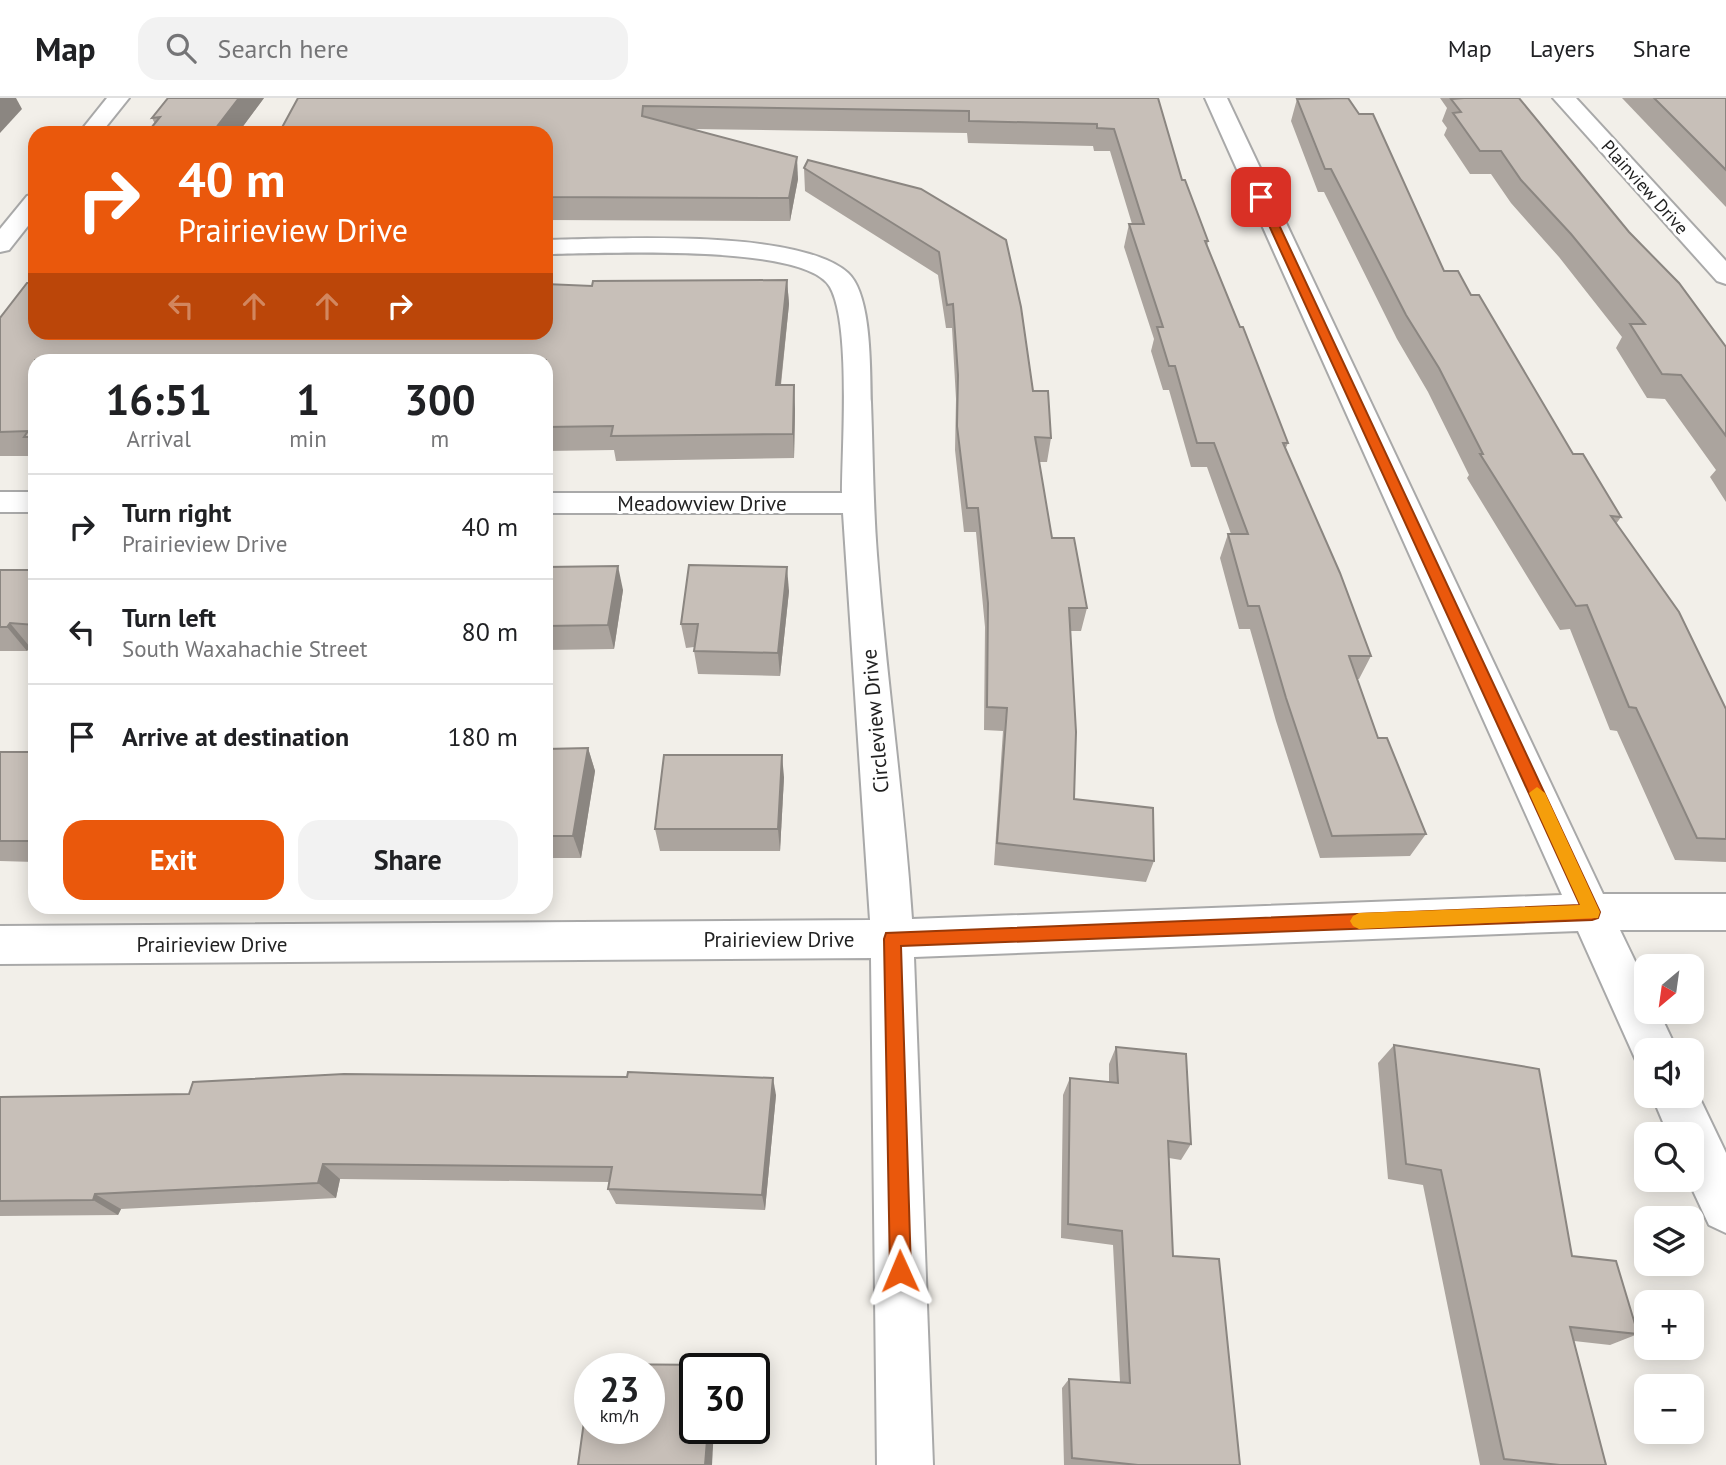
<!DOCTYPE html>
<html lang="en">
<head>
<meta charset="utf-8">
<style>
  :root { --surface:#fff; --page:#f2f2f2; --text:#202124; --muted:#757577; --line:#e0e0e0; --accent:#ea580c }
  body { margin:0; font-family:"PT Sans",sans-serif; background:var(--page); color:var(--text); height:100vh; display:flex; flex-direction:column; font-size:26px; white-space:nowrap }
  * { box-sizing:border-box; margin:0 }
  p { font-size:23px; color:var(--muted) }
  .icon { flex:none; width:38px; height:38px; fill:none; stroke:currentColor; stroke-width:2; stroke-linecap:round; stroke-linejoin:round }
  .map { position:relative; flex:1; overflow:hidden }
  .details { position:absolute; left:28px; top:256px; width:525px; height:560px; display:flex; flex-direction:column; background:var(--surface); border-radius:21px; box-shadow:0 4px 18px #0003 }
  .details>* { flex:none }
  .guide { position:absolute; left:28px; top:28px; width:525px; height:214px; border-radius:21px; box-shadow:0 4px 18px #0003; background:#ea580c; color:#fff; overflow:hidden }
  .needle { width:46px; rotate:209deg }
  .buttons { position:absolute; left:1634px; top:856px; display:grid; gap:14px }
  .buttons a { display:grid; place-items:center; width:70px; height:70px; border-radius:14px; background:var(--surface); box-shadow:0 4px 18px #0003; font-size:35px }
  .speed { position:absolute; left:574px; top:1255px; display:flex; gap:14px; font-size:35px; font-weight:700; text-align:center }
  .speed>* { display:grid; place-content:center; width:91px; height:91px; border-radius:50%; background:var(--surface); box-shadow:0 4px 18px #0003; line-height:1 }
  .speed small { font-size:18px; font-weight:400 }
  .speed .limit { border:4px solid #111; border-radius:10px; background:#fff; color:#111 }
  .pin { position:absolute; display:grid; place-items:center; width:60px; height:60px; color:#fff; margin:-30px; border-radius:14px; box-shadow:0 4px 10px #0006 }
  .me { position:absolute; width:77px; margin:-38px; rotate:359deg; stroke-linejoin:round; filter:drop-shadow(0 0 5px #0008) }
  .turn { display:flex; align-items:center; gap:24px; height:147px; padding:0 35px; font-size:32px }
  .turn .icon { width:91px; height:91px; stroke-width:2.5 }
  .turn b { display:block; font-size:49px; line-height:60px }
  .lanes { display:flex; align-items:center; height:66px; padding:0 35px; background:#0003; justify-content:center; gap:35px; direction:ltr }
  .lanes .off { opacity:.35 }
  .eta { display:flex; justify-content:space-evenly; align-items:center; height:119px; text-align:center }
  .eta b { font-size:42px; font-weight:600; line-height:49px }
  .primary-button { display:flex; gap:14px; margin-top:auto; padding:14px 35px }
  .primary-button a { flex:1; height:80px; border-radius:21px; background:var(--accent); color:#fff; font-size:28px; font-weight:600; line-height:80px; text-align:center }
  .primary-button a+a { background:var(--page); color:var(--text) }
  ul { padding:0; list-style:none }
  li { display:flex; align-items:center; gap:21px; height:105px; padding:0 35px; border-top:2px solid var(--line) }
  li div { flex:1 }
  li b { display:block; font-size:26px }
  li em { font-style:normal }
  header { display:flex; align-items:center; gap:42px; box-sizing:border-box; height:98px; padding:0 35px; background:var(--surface); border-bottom:2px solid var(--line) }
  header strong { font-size:33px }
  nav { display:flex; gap:38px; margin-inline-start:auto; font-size:24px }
  .search { width:490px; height:63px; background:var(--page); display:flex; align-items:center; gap:18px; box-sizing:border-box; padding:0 24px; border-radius:21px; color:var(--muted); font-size:26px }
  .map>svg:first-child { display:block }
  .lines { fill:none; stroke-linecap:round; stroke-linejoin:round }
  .minor-casing { stroke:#a9a9a9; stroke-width:4 }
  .minor { fill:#fff; fill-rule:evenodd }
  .wall { fill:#aba49e }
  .shaded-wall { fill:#8b8681 }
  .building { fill:#c7bfb8; stroke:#8b8681; stroke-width:2 }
  .route { fill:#ea580c; stroke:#983908; stroke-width:2 }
  .slow { fill:#f59e0b }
  .labels { text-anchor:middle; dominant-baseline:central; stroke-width:6; stroke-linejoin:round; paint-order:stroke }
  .far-street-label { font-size:18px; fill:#222; stroke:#fff }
  .street-label { font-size:21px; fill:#222; stroke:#fff }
</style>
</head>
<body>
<header>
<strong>Map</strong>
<div class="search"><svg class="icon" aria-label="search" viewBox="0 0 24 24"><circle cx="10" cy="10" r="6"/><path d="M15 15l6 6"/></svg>Search here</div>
<nav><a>Map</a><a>Layers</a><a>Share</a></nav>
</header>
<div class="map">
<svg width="1726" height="1367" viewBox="0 0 1726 1367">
  <rect width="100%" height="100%" fill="#f2efe9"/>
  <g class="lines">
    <g class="minor-casing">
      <g id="minor">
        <path d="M107,0H129L101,35H79Z"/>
        <path d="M1205,0H1227L1603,796H1726V832H1620L1647,888V914H1659L1677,952H1647V971L1638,967L1578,833L914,859L933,1367H877L871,860L0,866V828L870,822L843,415H546V395H842C842,348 851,226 830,189C805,144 596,156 546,156V142C614,141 798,130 848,175C872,197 870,272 871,304C873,355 873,406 877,457C886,579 904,700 912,821L1562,797Z"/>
        <path d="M1553,0H1576L1726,163V186L1717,183Z"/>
        <path d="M35,96V119L9,152L0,154V131L27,98Z"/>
        <rect x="0" y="394" width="35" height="20"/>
        <path d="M1692,984L1726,1055V1135L1709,1127L1688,1082H1692V1036H1668L1652,998H1692Z"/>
      </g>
    </g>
    <use href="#minor" class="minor"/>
  </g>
  <g class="wall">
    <path d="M264,0L238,35H147L155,26L152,20Z"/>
    <path d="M298,0H1158L1182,82L1208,143L1207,148L1288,345L1285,352L1371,558L1359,581H1357L1378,640L1426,736L1410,758L1320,760L1276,623L1250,531H1239L1220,460L1228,436H1231L1207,369H1191L1169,292H1163L1151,253L1154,241L1124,149L1129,126H1132L1110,53H1094L1093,48L968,45L967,35L693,31L798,81L790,123L546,122V35Z"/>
    <path d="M1440,0H1519L1629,134L1726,249V404L1710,379L1716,372L1665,301L1647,300L1616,250L1622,239L1559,159L1511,105L1491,76H1470L1444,37L1447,30L1442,23L1447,10Z"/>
    <path d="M1622,0H1726V109Z"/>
    <path d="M1297,1L1444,173L1471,197L1573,356L1621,419L1616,426L1726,611V764L1675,762L1617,633L1610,632L1570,531L1560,532L1467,380L1469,377L1428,294L1397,241L1324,94H1318L1291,23Z"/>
    <path d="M804,70L921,91L1033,293L1051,340L1047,364H1039L1052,440L1087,510L1081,533H1070L1074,701L1154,763L1146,784L994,767L1003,633L984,632L985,529L976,434H964L955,352L956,301L952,230H946L938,177L805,93Z"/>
    <path d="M787,182L789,206L781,287L795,311L794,360L616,363L614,352L546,353V262H35V358H0V220L35,234L592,188Z"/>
    <path d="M546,469L623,492L614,551L546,552Z"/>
    <path d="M0,472H35V549H30L27,553H0Z"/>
    <path d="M789,493L780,578L698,576L694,553V549L686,550L681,526Z"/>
    <path d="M588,650L595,673L581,760H546V651Z"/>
    <path d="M0,654H35V764L0,763Z"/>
    <path d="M784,679L780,753H660L655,731Z"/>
    <path d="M1394,947L1638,1236L1610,1247L1574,1243L1606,1367H1480L1423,1087L1388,1081L1378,965Z"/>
    <path d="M1116,949L1191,1046L1181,1062L1169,1060L1173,1158L1240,1367H1064L1062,1290L1069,1281L1120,1284L1113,1147L1061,1140L1063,997L1070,980L1109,984V966Z"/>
    <path d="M776,997L765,1112L616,1106L608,1091L609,1084L340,1081L336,1100L121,1111L118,1117L0,1118V999Z"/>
  </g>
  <g class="shaded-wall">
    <path d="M0,0H16L22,11L0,35Z"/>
    <path d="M239,0H264L238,35H212Z"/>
    <path d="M797,59L798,81L790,123L789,100Z"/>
    <path d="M787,182L789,206L778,311L776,287Z"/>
    <path d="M794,287L795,311L794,360L793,336Z"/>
    <path d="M618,468L623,492L614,551L608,527Z"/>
    <path d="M787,469L789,493L780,578L778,555Z"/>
    <path d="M10,525L30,549L27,553L7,529Z"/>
    <path d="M588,650L595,673L581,760L573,738Z"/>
    <path d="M782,657L784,679L780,753L778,731Z"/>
    <path d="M773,980L776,997L765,1112L762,1097Z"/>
    <path d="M323,1066L340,1081L336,1100L318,1085Z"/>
    <path d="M95,1096L121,1111L118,1117L93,1102Z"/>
    <path d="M708,1330H714L712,1367H705Z"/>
  </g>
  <g class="building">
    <path d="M168,0H239L212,35H147L160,19L152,20Z"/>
    <path d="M298,0H1158L1182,82H1185L1208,143H1205L1240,229H1243L1288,345H1283L1340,475L1371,558H1349L1378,640H1387L1426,736L1332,738L1286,600L1259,508H1248L1228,436H1248L1214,345H1197L1175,268H1169L1157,229H1163L1129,126H1144L1114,31L1097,30V26L969,23V13L643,8L642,18L797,59L789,100L546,99V35H279Z"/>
    <path d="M1348,0L1359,16H1373L1444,173H1458L1471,197H1479L1573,356H1583L1621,419L1611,418L1679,514L1726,611V741L1697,740L1636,610L1629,609L1587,507L1576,508L1480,356H1483L1439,270L1406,217L1331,71H1325L1297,1Z"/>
    <path d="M1464,0H1519L1629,134L1679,185L1726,249V338L1681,277L1662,276L1630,226H1645L1571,136L1521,82L1501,53H1480L1453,15L1461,14L1451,1Z"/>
    <path d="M1654,0H1726V72Z"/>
    <path d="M808,62L921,91L1006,142L1021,209L1033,293H1048L1051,340L1035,339L1052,440H1074L1087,510H1069L1076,634L1074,701L1153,710L1154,763L997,745L1007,610L987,609L988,505L978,410H967L957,328L958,277L953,206L947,207L939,154L804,70Z"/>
    <path d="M787,182L776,287H794L793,336L611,338L613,328L546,329V262H35V339H24L28,333L0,334V220L27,185H35V234H546V186L592,188L593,183Z"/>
    <path d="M689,467L787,469L778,555L694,553L698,526H681Z"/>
    <path d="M618,468L608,527L546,528V469Z"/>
    <path d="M0,472H35V527L10,525L7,529H0Z"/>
    <path d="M588,650L573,738H546V651Z"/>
    <rect x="0" y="654" width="35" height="89"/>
    <path d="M664,657H782L778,731H655Z"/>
    <path d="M1394,947L1539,971L1572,1158L1616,1163L1638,1236L1570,1229L1606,1367H1560L1504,1361L1441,1072L1406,1066Z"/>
    <path d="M1116,949L1186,956L1191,1046L1168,1043L1173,1158L1219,1161L1240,1367H1138L1072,1360L1069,1281L1130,1285L1122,1133L1068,1126L1070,980L1118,985Z"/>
    <path d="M628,974L773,980L762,1097L608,1091L612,1069L323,1066L318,1085L95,1096L93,1102L0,1103V999L189,996L193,984L344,976L627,979Z"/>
    <path d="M592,1266L713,1267V1270H695V1330H708L705,1367H578L590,1280V1330H649V1270H591Z"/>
  </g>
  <path class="route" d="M1258,97L1266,99L1600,814L1598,820L1592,822L901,848L911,1173L908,1180L900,1184L893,1180L890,1173L884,841L886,835L1580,807L1256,99Z"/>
  <path class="slow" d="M1537,689L1545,695L1600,814L1598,820L1359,831L1353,828L1350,823L1353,818L1359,815L1580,807L1529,695Z"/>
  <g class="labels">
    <g class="far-street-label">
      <text transform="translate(1645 89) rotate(48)">Plainview Drive</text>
    </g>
    <g class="street-label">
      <text x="702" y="405">Meadowview Drive</text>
      <text transform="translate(875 623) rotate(-95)">Circleview Drive</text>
      <text x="779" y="841">Prairieview Drive</text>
      <text x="212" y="846">Prairieview Drive</text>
    </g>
  </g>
</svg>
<div class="buttons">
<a><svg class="needle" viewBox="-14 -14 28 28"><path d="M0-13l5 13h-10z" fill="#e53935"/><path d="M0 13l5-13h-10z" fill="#757577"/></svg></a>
<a><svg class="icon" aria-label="sound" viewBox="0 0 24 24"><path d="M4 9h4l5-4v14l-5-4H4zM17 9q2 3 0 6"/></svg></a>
<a><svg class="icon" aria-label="search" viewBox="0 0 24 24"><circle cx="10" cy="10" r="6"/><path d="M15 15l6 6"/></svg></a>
<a><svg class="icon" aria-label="layers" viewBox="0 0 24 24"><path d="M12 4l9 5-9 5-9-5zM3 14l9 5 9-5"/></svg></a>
<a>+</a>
<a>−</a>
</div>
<div class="speed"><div>23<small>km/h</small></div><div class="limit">30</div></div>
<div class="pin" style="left:1261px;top:99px;background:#d93025"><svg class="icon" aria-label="arrive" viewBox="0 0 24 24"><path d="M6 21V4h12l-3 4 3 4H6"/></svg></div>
<svg class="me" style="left:900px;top:1173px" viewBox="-20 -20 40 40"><path d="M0-17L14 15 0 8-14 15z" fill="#ea580c" stroke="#fff" stroke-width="4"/></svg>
<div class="guide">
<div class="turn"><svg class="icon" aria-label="right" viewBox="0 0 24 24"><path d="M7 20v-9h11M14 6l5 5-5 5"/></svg><div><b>40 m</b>Prairieview Drive</div></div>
<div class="lanes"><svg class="icon off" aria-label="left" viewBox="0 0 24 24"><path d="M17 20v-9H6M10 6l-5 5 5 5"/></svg><svg class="icon off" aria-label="ahead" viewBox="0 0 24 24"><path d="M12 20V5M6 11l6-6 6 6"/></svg><svg class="icon off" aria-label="ahead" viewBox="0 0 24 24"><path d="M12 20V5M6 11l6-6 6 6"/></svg><svg class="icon" aria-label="right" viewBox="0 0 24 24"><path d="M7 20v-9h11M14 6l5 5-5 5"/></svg></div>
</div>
<section class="details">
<div class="eta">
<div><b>16:51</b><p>Arrival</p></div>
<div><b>1</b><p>min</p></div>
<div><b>300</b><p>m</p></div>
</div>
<ul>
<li><svg class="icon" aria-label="right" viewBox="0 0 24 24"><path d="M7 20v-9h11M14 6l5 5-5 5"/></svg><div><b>Turn right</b><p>Prairieview Drive</p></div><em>40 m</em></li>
<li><svg class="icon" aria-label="left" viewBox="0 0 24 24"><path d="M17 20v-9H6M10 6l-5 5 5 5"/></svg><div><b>Turn left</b><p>South Waxahachie Street</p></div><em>80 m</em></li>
<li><svg class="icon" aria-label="arrive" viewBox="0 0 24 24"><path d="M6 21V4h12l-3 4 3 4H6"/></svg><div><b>Arrive at destination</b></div><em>180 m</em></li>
</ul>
<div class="primary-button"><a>Exit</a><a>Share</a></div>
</section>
</div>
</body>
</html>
